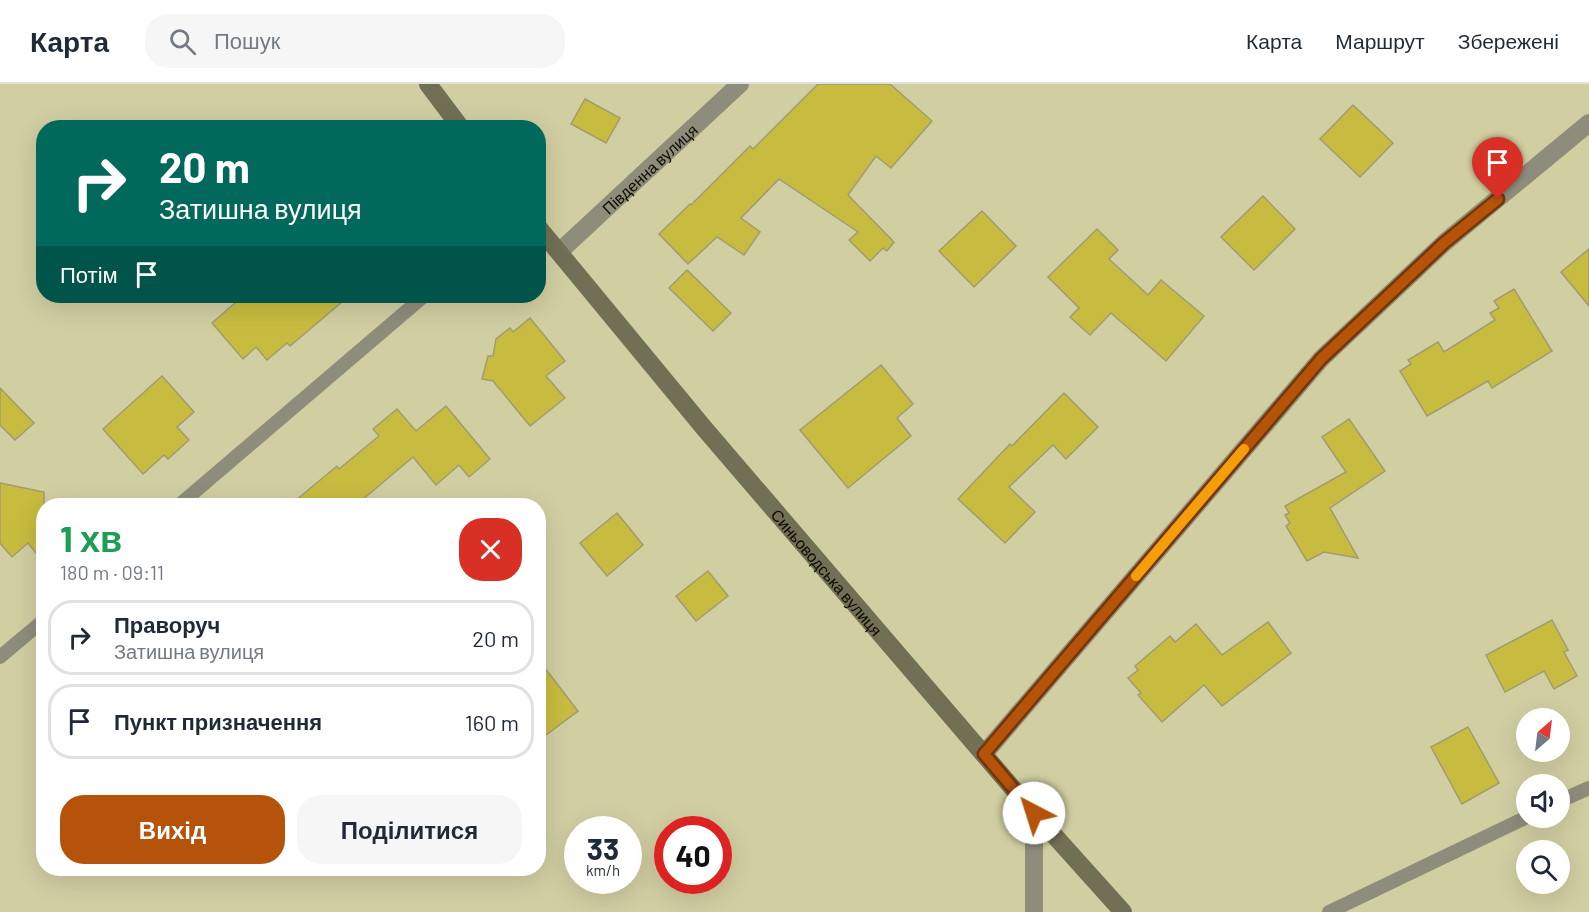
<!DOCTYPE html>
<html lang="uk">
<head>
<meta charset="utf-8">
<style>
  :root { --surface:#fff; --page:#f6f6f7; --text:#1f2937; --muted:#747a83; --line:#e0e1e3; --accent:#b45309 }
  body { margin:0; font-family:Barlow,sans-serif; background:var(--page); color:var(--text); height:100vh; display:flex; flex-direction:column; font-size:22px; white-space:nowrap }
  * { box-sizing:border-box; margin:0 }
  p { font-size:20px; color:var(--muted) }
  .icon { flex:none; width:33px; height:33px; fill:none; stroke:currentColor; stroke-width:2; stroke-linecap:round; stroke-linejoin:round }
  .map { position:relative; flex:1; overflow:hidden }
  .side { position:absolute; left:36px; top:414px; width:510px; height:378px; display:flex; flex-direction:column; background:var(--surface); border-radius:24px; box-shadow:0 6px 24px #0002 }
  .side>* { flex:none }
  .guide { position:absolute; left:36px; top:36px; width:510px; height:183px; border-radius:24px; box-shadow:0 6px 24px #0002; background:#00695c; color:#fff; overflow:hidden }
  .needle { width:39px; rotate:28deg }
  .fabs { position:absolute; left:1516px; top:624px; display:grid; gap:12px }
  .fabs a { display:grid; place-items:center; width:54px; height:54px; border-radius:50%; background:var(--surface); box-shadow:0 6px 24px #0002; font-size:30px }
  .speed { position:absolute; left:564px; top:732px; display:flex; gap:12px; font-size:30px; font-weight:700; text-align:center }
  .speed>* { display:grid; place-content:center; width:78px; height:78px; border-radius:50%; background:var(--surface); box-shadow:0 6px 24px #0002; line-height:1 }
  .speed small { font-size:15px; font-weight:400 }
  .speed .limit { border:9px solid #d22; background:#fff; color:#111 }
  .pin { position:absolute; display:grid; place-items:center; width:51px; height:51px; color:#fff; margin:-62px -26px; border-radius:50% 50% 50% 0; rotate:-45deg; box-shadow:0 0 6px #0007 }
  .pin .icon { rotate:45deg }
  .me { position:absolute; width:66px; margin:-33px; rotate:320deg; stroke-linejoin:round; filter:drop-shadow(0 0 4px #0008) }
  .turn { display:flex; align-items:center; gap:21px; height:126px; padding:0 24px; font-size:27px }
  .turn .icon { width:78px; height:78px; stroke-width:2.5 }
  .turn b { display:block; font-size:42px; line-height:51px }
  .then { display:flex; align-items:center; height:57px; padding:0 24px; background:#0003; gap:12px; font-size:22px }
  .round { display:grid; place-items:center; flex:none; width:63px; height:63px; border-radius:24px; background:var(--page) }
  .overview { display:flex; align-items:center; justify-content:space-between; height:102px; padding:0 24px }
  h1 { font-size:36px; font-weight:700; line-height:45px; color:#1e9e55 }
  .cta { display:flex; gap:12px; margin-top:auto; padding:12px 24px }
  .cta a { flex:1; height:69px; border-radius:24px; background:var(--accent); color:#fff; font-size:24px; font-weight:700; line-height:69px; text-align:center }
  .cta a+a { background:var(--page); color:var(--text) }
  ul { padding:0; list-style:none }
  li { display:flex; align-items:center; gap:18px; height:75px; margin:0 12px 9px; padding:0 12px; border:3px solid var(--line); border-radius:24px }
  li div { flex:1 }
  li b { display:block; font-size:22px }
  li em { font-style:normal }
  header { display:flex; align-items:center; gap:36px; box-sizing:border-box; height:84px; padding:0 30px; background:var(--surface); border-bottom:2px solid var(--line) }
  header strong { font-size:28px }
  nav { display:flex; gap:33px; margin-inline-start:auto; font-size:21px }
  .search { width:420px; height:54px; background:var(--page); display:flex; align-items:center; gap:15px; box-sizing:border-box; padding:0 21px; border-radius:24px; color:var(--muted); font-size:22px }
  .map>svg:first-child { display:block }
  .building { fill:#c7bc3f; stroke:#a09c72; stroke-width:1.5 }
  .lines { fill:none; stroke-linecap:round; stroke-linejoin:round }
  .lane { stroke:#8e8d7b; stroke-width:14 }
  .street { stroke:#8e8d7b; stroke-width:18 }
  .secondary { stroke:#716f54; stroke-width:18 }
  .route-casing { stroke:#753606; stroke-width:15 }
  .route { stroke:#b45309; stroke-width:10 }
  .slow { stroke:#f59e0b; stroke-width:10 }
  .labels { text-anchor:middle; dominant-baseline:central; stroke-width:5; stroke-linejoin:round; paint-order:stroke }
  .street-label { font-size:16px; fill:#0d0c01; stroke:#dedbaf }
</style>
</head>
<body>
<header>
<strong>Карта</strong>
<div class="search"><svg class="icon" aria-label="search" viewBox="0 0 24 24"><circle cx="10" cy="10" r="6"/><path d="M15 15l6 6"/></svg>Пошук</div>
<nav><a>Карта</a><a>Маршрут</a><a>Збережені</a></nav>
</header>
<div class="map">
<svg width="1589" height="828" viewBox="0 0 1589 828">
  <rect width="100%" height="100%" fill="#d1cea2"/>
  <g class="building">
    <path d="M818,0H890L932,37L891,84L876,72L848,111L894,158L887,167L883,164L870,177L849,156L858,148L779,95L741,134L760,148L744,171L717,153L688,180L659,150L690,120L691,121L750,62L753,65Z"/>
    <path d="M585,15L620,34L606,59L571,40Z"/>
    <path d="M1353,21L1393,59L1360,93L1320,55Z"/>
    <path d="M1263,112L1295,145L1254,186L1221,153Z"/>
    <path d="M982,127L1016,162L974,203L939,167Z"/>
    <path d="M1097,145L1118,166L1109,175L1148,211L1161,196L1204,232L1166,277L1111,229L1090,251L1070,233L1079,224L1048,193Z"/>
    <path d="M1589,165V222L1561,188Z"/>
    <path d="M687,186L731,229L713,247L669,204Z"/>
    <path d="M1514,205L1552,267L1492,304L1488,297L1427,332L1400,287L1411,280L1408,276L1438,258L1444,268L1495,236L1490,229L1499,224L1494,217Z"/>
    <path d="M243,212H349L290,262L287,259L267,276L256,263L243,275L212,239Z"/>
    <path d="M530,234L565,277L546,292L565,314L530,342L493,297L482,295L488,272H493L496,255L510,244L513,248Z"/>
    <path d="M881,281L913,320L897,334L911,352L848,404L800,346Z"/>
    <path d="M162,292L194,328L177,343L189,356L168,375L164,371L143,390L103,345Z"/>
    <path d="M0,304L34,339L15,356L0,341Z"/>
    <path d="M1064,309L1098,343L1066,375L1053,361L1009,403L1035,428L1005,459L958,415L1010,360L1012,362Z"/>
    <path d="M446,322L490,375L469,393L459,381L436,401L413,373L355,422H289L337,382L339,385L379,352L373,345L397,325L416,347Z"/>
    <path d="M1349,335L1385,387L1330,424L1358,474L1324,468L1307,477L1286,442L1290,439L1285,431L1289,429L1285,422L1346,388L1322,353Z"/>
    <path d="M0,399L44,408V479L28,459L12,473L0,459Z"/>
    <path d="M617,429L643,461L607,492L580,459Z"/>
    <path d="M708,487L728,512L696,537L676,512Z"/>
    <path d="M1552,536L1568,566L1564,568L1577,592L1554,605L1544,587L1505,608L1486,571Z"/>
    <path d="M1268,538L1291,569L1222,622L1204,601L1162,638L1138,611L1141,609L1128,594L1138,586L1135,582L1170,552L1175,558L1196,540L1222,571Z"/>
    <path d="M538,575L578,627L538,657Z"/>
    <path d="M1468,643L1499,699L1462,720L1431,663Z"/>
  </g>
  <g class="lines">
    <g class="lane">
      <path d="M178,422L424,212"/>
      <path d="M0,573L44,536"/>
      <path d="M1560,717L1589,704"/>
      <path d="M1329,828L1527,733"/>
    </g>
    <g class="street">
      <path id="s1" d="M559,168L740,0"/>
      <path d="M984,670L1321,275L1444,159L1589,39"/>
      <path d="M1034,729V828"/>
    </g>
    <g class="secondary">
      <path d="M428,0L461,44"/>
      <path id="s2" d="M538,143L704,344L1034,729L1123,828"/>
    </g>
  </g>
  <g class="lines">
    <g class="route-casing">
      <path id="route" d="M1034,729L984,670L1321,275L1444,159L1498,115"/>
    </g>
    <use href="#route" class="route"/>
    <path class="slow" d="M1136,492L1244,365"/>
  </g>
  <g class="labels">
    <g class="street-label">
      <text stroke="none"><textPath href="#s1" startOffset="123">Південна вулиця</textPath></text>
      <text stroke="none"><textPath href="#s2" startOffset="450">Синьоводська вулиця</textPath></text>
    </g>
  </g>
</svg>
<div class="fabs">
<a><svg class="needle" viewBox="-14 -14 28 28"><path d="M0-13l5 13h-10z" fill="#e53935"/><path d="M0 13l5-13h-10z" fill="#747a83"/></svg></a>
<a><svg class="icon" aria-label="sound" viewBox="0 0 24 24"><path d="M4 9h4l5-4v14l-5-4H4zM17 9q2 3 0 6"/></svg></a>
<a><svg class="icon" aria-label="search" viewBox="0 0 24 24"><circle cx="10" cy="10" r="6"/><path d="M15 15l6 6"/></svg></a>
</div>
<div class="speed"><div>33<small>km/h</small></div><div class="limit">40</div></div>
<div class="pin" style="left:1498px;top:115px;background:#d93025"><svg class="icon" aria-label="arrive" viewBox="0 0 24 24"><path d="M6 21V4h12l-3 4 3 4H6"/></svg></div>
<svg class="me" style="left:1034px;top:729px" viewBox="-20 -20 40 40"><circle r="19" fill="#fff"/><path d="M0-13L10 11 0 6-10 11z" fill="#b45309"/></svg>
<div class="guide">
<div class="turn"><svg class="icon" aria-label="right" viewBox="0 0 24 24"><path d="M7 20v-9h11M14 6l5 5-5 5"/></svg><div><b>20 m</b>Затишна вулиця</div></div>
<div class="then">Потім<svg class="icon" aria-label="arrive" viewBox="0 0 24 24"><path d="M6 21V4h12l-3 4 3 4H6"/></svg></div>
</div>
<section class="side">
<div class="overview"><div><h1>1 хв</h1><p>180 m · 09:11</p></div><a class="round" style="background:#d93025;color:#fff"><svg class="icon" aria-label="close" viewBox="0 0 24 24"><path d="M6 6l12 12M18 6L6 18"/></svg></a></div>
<ul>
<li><svg class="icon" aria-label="right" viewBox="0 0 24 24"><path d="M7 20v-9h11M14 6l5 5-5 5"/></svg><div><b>Праворуч</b><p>Затишна вулиця</p></div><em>20 m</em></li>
<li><svg class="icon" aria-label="arrive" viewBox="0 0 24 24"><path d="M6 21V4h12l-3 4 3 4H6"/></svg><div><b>Пункт призначення</b></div><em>160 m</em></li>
</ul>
<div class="cta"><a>Вихід</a><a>Поділитися</a></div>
</section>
</div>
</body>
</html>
